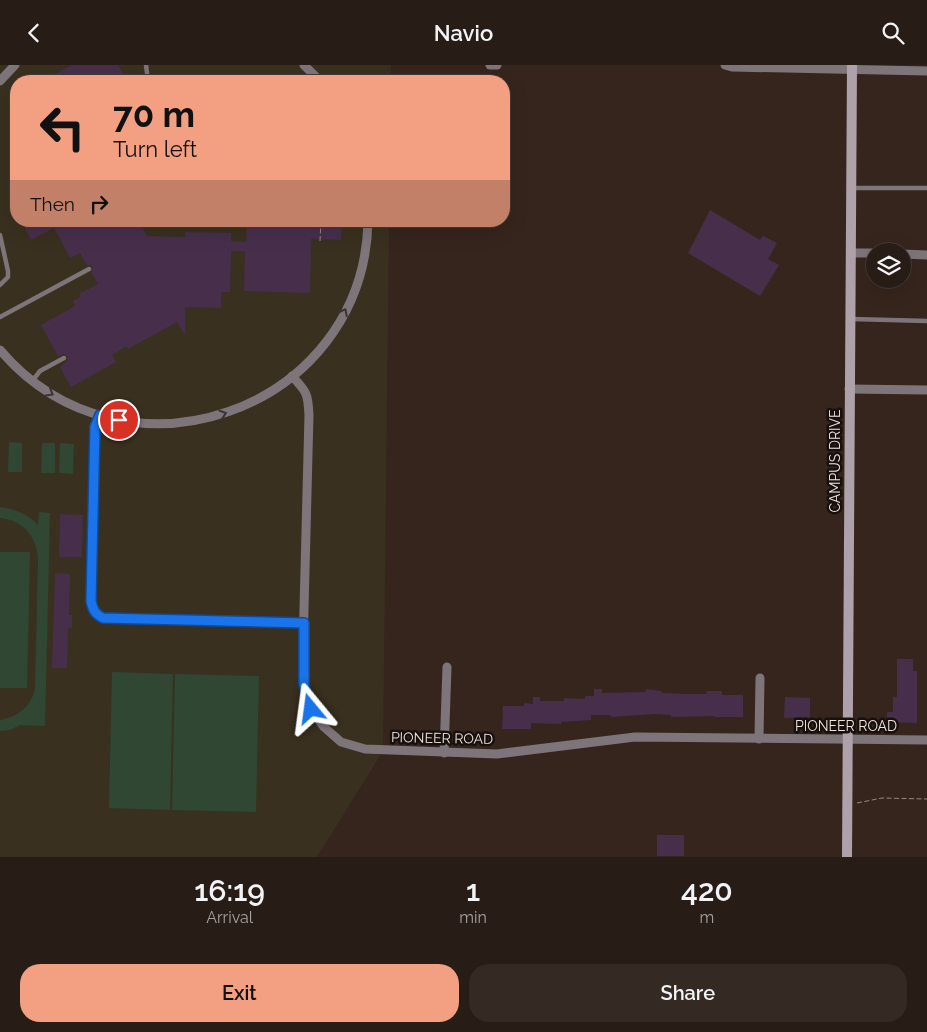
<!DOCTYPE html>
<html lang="en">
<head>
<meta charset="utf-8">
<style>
  :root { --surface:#281c16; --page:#342923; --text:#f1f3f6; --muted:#a5a1a1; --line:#443a35; --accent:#f2a081 }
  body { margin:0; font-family:Raleway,sans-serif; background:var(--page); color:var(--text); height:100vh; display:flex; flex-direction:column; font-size:19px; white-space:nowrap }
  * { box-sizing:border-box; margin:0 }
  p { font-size:16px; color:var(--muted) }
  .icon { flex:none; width:28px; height:28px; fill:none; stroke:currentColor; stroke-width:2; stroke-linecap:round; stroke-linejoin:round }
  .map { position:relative; height:792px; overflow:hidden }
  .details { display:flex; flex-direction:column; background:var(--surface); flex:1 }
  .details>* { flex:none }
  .guide { position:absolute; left:10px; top:10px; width:500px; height:152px; border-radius:20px; box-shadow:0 5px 20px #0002,0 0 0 1px var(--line); background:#f2a081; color:#111; overflow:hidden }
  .tools { position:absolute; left:866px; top:178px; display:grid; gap:10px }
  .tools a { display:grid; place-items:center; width:45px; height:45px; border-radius:50%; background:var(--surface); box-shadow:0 5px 20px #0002,0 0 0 1px var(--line); font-size:25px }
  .pin { position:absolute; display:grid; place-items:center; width:42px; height:42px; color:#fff; margin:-21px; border:2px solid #fff; border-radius:50%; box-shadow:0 1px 5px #0007 }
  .me { position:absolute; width:55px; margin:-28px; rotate:344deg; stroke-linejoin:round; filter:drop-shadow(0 0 4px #0008) }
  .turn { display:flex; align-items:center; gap:18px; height:105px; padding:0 20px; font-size:22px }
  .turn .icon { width:65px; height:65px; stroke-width:2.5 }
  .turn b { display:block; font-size:35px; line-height:42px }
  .then { display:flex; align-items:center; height:48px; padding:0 20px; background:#0003; gap:10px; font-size:19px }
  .eta { display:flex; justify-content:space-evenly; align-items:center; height:85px; text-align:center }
  .eta b { font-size:30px; font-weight:600; line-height:35px }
  .button { display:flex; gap:10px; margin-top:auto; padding:10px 20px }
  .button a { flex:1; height:58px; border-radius:20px; background:var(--accent); color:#111; font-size:20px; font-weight:600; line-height:58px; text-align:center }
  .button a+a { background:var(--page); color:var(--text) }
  header { display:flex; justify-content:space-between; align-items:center; height:65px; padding:0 20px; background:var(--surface); font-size:22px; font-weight:600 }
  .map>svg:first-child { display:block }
  .education { fill:#39301f }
  .green { fill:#304734 }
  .building { fill:#472f4b }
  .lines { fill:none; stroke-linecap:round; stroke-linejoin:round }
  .path { stroke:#988983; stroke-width:1; stroke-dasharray:5 2.5; stroke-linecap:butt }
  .lane { stroke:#7e757b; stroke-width:4.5 }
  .street { stroke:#7e757b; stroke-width:9 }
  .secondary { stroke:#afa1a9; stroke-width:10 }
  .oneway { stroke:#3c3334 }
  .route-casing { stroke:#114b97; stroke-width:12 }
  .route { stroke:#1a73e8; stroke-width:9 }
  .labels { text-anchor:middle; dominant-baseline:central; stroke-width:5; stroke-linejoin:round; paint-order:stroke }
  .street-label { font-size:14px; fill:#efe3de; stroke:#18100d }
</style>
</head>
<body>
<header><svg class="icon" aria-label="back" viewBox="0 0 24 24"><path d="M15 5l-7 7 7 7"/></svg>Navio<svg class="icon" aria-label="search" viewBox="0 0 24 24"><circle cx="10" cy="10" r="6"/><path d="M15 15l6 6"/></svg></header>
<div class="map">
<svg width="927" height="792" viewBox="0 0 927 792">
  <rect width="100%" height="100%" fill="#36251d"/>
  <path class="education" d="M0,0H391L390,16H16V156H389L383,686L317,792H0Z"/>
  <g class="green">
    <path d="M9,377L22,378V407H8Z"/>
    <path d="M42,378H55V408H41Z"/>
    <path d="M60,378L74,379L73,409L59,408Z"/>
    <path d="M0,442C15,444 28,449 38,460L39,447L50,448L45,661L20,660L10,665L0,666V655C18,652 30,642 35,625L38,493C36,471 23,455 0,453Z"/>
    <path d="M0,487H30L27,623H0Z"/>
    <path d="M112,607L173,609L170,745L109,743Z"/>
    <path d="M175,609L259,611L256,747L172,745Z"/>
  </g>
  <g class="building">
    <path d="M72,0H118L124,11L114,16H42Z"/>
    <path d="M710,145L760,175L763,171L777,178L768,194L779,200L760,231L688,188Z"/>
    <path d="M21,156H139L147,171L185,172V167L231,168V176L246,177L247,156H315V162H342L341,175L311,174L310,228L244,226L245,186H231L230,227H221V243L185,242V270L177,257L128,284L127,281L112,290L116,297L71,322L60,302L67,296L68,292L64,289L58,291L41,260L75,241L73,236L81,232L79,229L98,219L91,207L93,203L91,200H87L80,188L70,193L54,163L31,175Z"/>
    <path d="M60,449L83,450L82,492H59Z"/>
    <path d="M55,508L70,509L69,550H72V563H68L67,603H52Z"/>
    <path d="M897,594H913V606H917V658L887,657V647H893V632H897Z"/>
    <path d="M594,624H602V628L646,627V624L661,626L662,628L686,629H707L706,626H722V630H743V652H714V651L671,652V650L655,649L611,652V650H591V655L561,657V659L531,658V664H502L503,641H524V638L533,639V632H540V636H564V633L585,634V631H594Z"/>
    <path d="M785,632L810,633V652L784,653Z"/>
    <rect x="657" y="770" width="27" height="21"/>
  </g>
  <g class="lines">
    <g class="path">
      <path d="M320,176L321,156"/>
      <path d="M857,738L882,733L927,734"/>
    </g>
    <g class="lane">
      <path d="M146,0L148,16"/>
      <path d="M851,123H927"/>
      <path d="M0,170L8,206V212L0,220"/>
      <path d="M0,252L89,204"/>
      <path d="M852,254L927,256"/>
      <path d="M33,315L40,306L64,293"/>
      <path d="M100,350L95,362L94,382L91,536C93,545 95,549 103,553L304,558"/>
    </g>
    <g class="street">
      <path d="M304,0L320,16"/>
      <path d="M490,0H497"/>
      <path d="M725,0L732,2L927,6"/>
      <path d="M0,16L15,0"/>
      <path d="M851,188H875"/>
      <path d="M902,189L927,190"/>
      <path d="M0,285C123,430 364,347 368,156"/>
      <path d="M292,311C307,327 308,329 309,350L303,583L304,620L311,644L324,662L341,677L365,684L497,689L635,672L927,675"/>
      <path d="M849,324L927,325"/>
      <path d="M759,674L760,613"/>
      <path d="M444,688L447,602"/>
    </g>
    <path class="secondary" d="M847,792L852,0"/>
  </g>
  <defs><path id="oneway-chevron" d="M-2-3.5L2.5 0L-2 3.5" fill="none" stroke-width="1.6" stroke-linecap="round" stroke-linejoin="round" transform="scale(1.25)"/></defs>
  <g class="oneway">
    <use href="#oneway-chevron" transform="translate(344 247) rotate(-63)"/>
    <use href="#oneway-chevron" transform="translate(50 328) rotate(30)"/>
    <use href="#oneway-chevron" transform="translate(223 349) rotate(-18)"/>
  </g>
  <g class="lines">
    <g class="route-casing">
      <path id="route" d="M119,355L100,350L95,362L91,536C93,545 95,549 103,553L304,558V620L311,644"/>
    </g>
    <use href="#route" class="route"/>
  </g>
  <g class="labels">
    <g class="street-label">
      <text transform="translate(835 396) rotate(-90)">CAMPUS DRIVE</text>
      <text x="846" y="661">PIONEER ROAD</text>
      <text transform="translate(442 673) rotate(1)">PIONEER ROAD</text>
    </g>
  </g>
</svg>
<div class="tools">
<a><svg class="icon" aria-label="layers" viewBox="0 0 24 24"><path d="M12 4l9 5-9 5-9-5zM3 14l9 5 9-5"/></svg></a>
</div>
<div class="pin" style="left:119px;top:355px;background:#d93025"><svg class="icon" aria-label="arrive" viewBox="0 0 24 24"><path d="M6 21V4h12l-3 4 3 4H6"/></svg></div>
<svg class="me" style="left:311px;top:644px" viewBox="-20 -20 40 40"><path d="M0-17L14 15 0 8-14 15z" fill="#1a73e8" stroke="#fff" stroke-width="4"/></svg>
<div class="guide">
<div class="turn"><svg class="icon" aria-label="left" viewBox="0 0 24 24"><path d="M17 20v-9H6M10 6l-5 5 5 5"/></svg><div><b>70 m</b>Turn left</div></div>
<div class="then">Then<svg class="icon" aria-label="right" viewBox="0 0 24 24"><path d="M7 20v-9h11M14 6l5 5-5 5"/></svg></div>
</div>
</div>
<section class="details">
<div class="eta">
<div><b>16:19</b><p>Arrival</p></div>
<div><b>1</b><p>min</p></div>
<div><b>420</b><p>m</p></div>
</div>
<div class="button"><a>Exit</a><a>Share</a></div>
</section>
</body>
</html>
